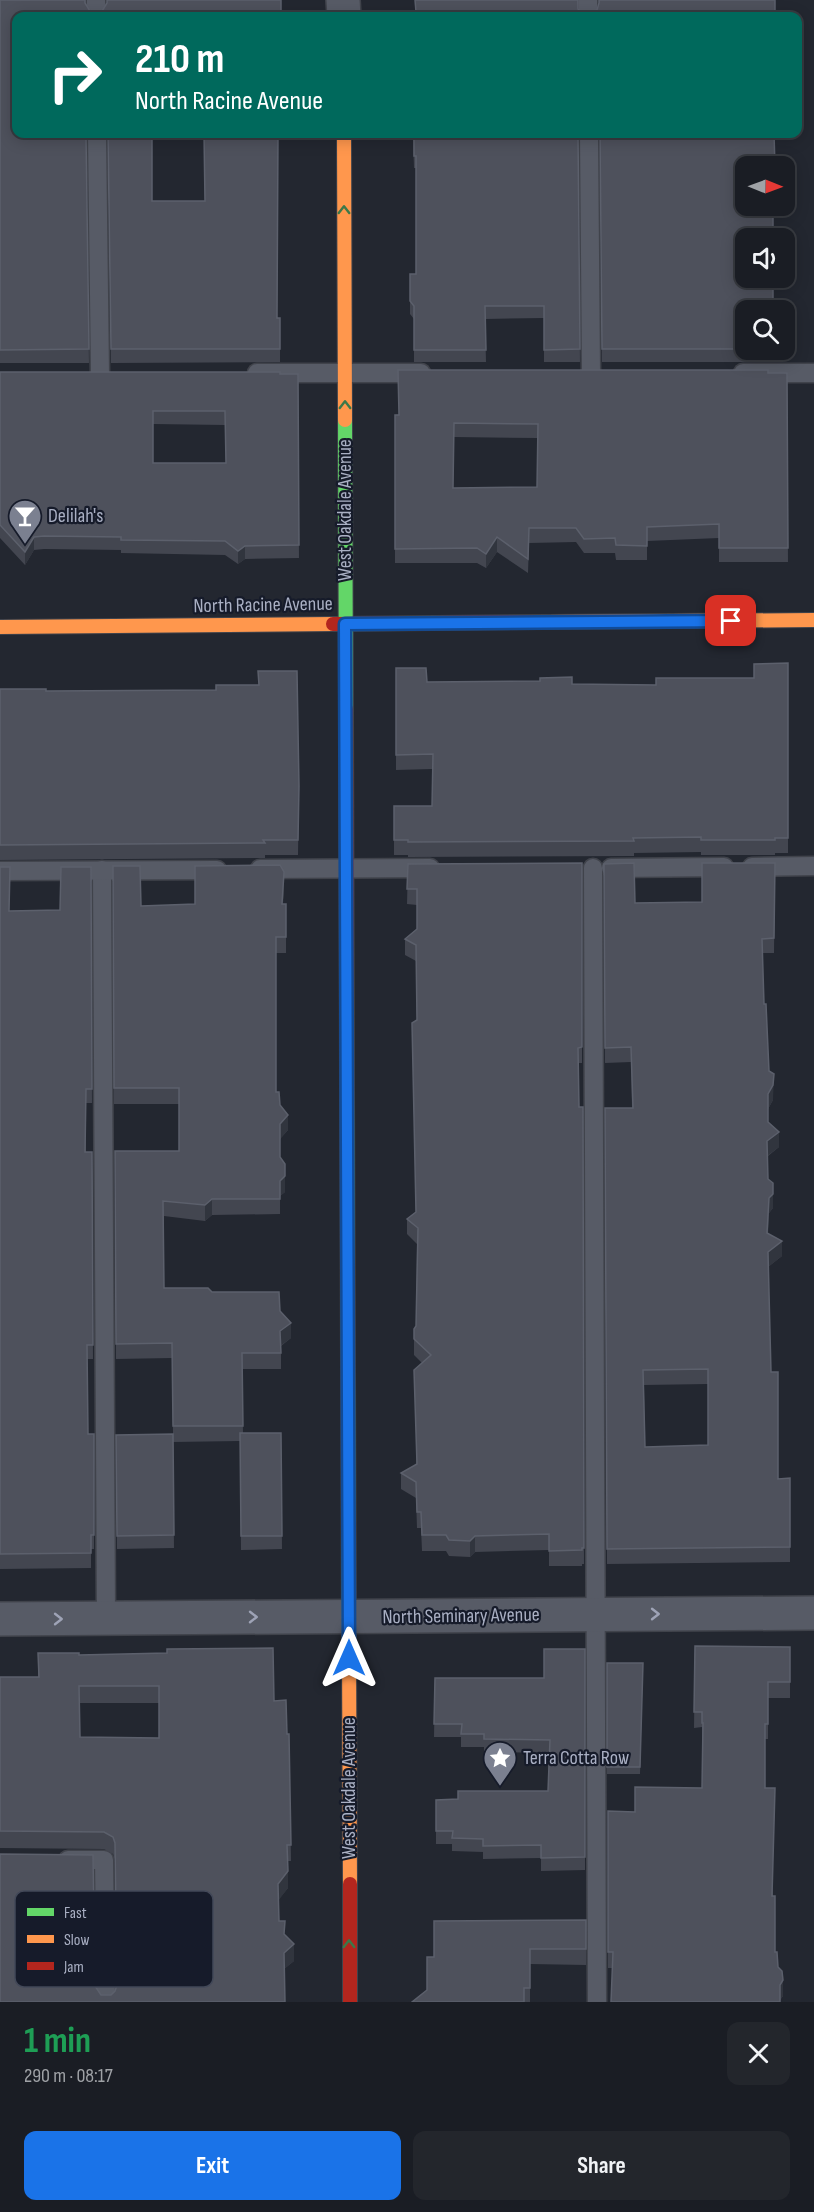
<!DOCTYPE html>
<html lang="en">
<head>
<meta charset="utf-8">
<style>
  :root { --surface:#1a1d24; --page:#23262c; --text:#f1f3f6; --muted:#9fa2a6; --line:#383b41; --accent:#1a73e8 }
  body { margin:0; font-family:"Sofia Sans Condensed",sans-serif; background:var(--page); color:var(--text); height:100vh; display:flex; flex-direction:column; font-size:22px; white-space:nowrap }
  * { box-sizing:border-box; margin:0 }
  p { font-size:20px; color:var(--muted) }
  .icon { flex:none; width:33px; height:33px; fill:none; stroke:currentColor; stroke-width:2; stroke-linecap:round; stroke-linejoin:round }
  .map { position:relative; height:2002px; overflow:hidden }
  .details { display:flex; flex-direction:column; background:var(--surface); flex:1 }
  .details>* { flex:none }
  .banner { position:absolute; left:12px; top:12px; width:790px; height:126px; border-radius:12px; box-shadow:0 3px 15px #0003,0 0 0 2px var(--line); background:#00695c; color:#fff; overflow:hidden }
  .needle { width:39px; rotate:91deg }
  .buttons { position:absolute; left:735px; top:156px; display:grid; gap:12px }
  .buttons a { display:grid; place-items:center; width:60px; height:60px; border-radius:12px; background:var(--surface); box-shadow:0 3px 15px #0003,0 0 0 2px var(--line); font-size:30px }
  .pin { position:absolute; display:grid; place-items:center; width:51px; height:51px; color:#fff; margin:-26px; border-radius:12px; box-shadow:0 3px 9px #0006 }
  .me { position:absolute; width:66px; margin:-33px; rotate:0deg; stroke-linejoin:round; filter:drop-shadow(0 0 4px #0008) }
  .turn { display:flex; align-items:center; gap:21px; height:126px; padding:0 24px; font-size:27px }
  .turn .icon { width:78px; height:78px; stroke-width:2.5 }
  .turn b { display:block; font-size:42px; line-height:51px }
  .round { display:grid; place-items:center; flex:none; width:63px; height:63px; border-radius:12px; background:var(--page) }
  .overview { display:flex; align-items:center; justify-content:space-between; height:102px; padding:0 24px }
  h1 { font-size:36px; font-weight:700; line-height:45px; color:#1e9e55 }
  .primary-button { display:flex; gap:12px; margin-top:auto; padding:12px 24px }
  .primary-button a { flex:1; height:69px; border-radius:12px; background:var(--accent); color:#fff; font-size:24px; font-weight:700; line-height:69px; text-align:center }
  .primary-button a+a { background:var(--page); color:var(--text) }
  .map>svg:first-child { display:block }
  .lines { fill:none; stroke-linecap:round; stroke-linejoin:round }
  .lane-casing { stroke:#40434b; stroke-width:21 }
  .street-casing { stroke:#40434b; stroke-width:36 }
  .fast-casing { stroke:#40434b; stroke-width:16 }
  .slow-casing { stroke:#40434b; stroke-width:16 }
  .jam-casing { stroke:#40434b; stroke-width:16 }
  .lane { stroke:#575b66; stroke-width:18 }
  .street { stroke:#575b66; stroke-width:33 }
  .fast { stroke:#63d668; stroke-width:14 }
  .slow { stroke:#ff974d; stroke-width:14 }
  .jam { stroke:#b3261e; stroke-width:14 }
  .wall { fill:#434650; fill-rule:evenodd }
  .shaded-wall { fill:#31353e }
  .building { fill:#4e515c; stroke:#5c606c; stroke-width:1.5; fill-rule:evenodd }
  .oneway { stroke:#3c7849 }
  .oneway2 { stroke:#9ea3b6 }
  .route-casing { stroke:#114b97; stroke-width:15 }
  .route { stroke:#1a73e8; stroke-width:10 }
  .labels { text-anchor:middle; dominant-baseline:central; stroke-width:4.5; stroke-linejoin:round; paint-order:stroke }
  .street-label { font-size:20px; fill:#aab0c4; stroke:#161b2a }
  .poi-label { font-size:20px; fill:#aab0c4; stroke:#161b2a; text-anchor:start }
  .key { fill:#161b2a; stroke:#424858; stroke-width:1.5 }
  .key-label { font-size:16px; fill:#aab0c4 }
</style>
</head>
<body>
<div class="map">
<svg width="814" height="2002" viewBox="0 0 814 2002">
  <rect width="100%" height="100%" fill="#232730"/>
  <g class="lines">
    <g class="lane-casing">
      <g id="lane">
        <path d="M96,0V16"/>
        <path d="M588,0V16"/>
        <path d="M97,134L100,374"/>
        <path d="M589,134L591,373"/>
        <path d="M257,373H421"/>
        <path d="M743,373H814"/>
        <path d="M752,867L814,866"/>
        <path d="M593,868L597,2002"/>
        <path d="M611,868L724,867"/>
        <path d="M260,869L430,868"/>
        <path d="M102,870L106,1618"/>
        <path d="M0,871L217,870"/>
        <path d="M68,1860H104L106,2002"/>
      </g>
    </g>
    <g class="street-casing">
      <g id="street">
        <path d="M343,0L344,16"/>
        <path d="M0,1619L814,1613"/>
      </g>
    </g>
    <g class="fast-casing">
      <g id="fast">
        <path d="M345,420L346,709"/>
        <path d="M347,1088L349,1649"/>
      </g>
    </g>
    <g class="slow-casing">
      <g id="slow">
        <path d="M344,134L345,420"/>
        <path d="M547,622L814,620"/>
        <path d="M0,627L333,624"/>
        <path d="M349,1649L350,1884"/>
      </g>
    </g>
    <g class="jam-casing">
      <g id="jam">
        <path d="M333,624L547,622"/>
        <path d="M346,709L347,1088"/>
        <path d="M350,1884V2002"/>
      </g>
    </g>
    <use href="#lane" class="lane"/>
    <use href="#street" class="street"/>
    <use href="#fast" class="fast"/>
    <use href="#slow" class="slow"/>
    <use href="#jam" class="jam"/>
  </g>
  <g class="wall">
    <path d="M0,0H86V4L91,13L281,16H16L86,134L89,363H0Z"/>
    <path d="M108,134H281V136H278L277,318H280V362L111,363ZM152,137H204L205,201H152Z"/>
    <path d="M411,134H578L580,362H544V318L485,319L486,362H414V319L410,314V274H416V168H414L413,138H411Z"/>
    <path d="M600,134L746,166L773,278V310H746L767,350V362H602Z"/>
    <path d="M0,372L298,374L299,558L245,559L238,564L225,555L121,553V550L44,549L34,550L25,565L0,538ZM153,424L225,425L226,463H153Z"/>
    <path d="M768,373H787L788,562H719V538L647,541V560H616L615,553H584L576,542L529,543L528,573L497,552L486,568L477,563H395V415ZM454,437L538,438L537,487L453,488Z"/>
    <path d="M788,663V853H775V855H701V852L634,853V856L408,857V855H394V806H432V769L396,770V668L427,682L656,685L754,678Z"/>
    <path d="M0,689L46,691L299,786L298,855H265V858L0,860Z"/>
    <path d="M582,863V1063H578L579,1107H583L584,1564H582V1566H549V1550L475,1552L470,1557L449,1556L446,1551H422L421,1528H417L416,1498L401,1489V1473L416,1465L422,1363L414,1355V1329L416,1326L417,1244L407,1234V1219L416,1212L417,1021L416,961L405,955V939L417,929V905L407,904L408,864Z"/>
    <path d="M775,863L774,953H762L764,1004L769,1071L773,1100L768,1109V1122L779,1147L768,1156V1179L773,1208L769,1213L768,1234L782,1256L768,1267L771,1372L778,1479L790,1478V1562L607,1564L605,1108H632L631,1062L605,1063L604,864L635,903L702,902ZM708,1384V1445L645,1447L644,1385Z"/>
    <path d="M113,866L141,906L195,904L284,887L283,904H286V953H276V1092L288,1130L280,1139V1157L285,1192L280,1196V1214L212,1215L205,1221L164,1216V1288L212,1292L280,1311L291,1338L281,1346V1369H242L243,1433H281L282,1549L241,1550L240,1441L173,1442L174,1548L117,1549L116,1435L173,1434L172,1358L116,1359L115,1151H179V1104H114Z"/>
    <path d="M0,867L9,911L60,910L91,867L92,1103H86V1152H92L93,1359H87L88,1434H94V1549H91V1568L0,1569Z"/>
    <path d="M695,1646L790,1647V1698H768V1739H765V1788L773,1896L775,1952L783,1996L780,2000L612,1968H608V1811L635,1812L702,1788L703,1739H702V1727L694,1728Z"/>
    <path d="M585,1649V1870L541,1871V1858L483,1859V1852L452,1851V1844H436V1800L458,1799L548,1791L549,1753L484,1752V1747H461V1737H434L435,1678H544Z"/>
    <path d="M38,1653L79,1655L274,1701L287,1734H289L291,1861H287L288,1888L278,1900L279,1921L294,1961L284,1969L285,2002H0L95,1986L101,1995H111L115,1991L117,1986L115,1860L113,1854L104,1849L0,1848V1677H38ZM79,1703H159V1738L80,1737Z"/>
    <path d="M607,1663H643L640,1774H607Z"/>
    <path d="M586,1920V1965L530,1964V2002H412L427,1990L434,1957Z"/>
  </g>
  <g class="shaded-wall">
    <path d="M34,537V550L25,565V552Z"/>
    <path d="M497,537V552L486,568V554Z"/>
    <path d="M245,546V559L238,564V551Z"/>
    <path d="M284,872V887L282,919V904Z"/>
    <path d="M774,1074L773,1100L768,1109V1094Z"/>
    <path d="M288,1115V1130L280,1139V1124Z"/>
    <path d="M779,1132V1147L767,1156V1141Z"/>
    <path d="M285,1164V1192L280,1196V1181Z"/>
    <path d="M773,1183V1208L769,1213L767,1248L769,1198Z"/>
    <path d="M212,1199V1215L205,1221V1205Z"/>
    <path d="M782,1241V1256L768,1267V1252Z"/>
    <path d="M291,1323V1338L280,1346V1331Z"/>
    <path d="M475,1536V1552L470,1557V1541Z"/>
    <path d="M288,1871V1888L278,1901V1884Z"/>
    <path d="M294,1944V1961L284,1969V1953Z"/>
    <path d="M783,1980V1996L780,2000V1985Z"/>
  </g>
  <g class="building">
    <path d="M0,0H85V3L91,13H101L107,3V0H281V16H16V134H86L89,349L0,350Z"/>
    <path d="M415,0H578V9L587,15L597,10L599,3V0H775V16H406V12H416Z"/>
    <path d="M108,134H152V201H205L204,134H278L277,318H280V349H111Z"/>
    <path d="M414,134H578L580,349L544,350V306H485L486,350H414V306L410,301V274H416V156H414Z"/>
    <path d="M600,134H774L775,166H746V206H773V238H746V278H773V305L767,306V310H746V349H602Z"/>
    <path d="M398,370H768V373H787L788,548H719V524L647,527V546L616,545L615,538L584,539L576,528H529L528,559L497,537L486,554L477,548L395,549V415H399ZM454,423L538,424L537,487L453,488Z"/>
    <path d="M0,372H280V374H298L299,545L245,546L238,551L225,541L121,540V537L44,536L34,537L25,552L0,525ZM153,411H225L226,463H153Z"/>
    <path d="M788,663V838H775V840H701V837L633,838L634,841L408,842V840H394V806H432L433,754L396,755V668H426L427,682L540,681V678L572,677V684L656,685V678H754V664Z"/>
    <path d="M258,671H297L299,786L298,840H263L265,843L0,845V689H46V691L216,690V685H259Z"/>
    <path d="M582,863V1047L578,1048L579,1107H583L584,1548H582V1550L549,1551V1534L475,1536L470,1541L449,1540L446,1535H422L421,1512H417L416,1482L401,1473L417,1464L414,1370L431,1355L414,1339V1329L416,1326L418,1228L407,1219L416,1212L412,1023L417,1020L416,945L405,939L417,929V889H407L408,864Z"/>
    <path d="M634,863L635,903L702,902V863H775L774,938L762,939L764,1004H766L769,1071L774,1074L773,1085L768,1094V1122L779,1132L767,1141L768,1179L773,1183V1194L769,1198L767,1233L782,1241L768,1252L771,1372H778V1479L790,1478V1547L607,1549L605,1108H633L631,1047L605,1048L604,864ZM708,1369V1445L645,1447L643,1370Z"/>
    <path d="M280,865L284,872L282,904H286V937H276V1092H279L280,1105L288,1115L280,1124V1157L285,1164V1176L280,1181V1199H212L205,1205L163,1201L164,1288H208L212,1292H279L280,1311L291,1323L280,1331L281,1353H242L243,1426H173L172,1343L116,1344L115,1151H179V1088H114L113,866H140L141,906L195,904V866Z"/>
    <path d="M0,867H10L9,911L60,910L61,867H91L92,1089H86L85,1152H92L93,1345H87L88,1434H94V1535H91V1553L0,1554Z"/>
    <path d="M240,1433H281L282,1536H241Z"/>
    <path d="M173,1434L174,1535L117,1536L116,1435Z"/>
    <path d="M695,1646L790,1647V1682H768V1724H765V1788H775L772,1896H775V1952H777L778,1967L782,1971L783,1980L780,1985V2002H611L613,1952H608V1811L635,1812V1787L702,1788L703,1723H702V1712H694Z"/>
    <path d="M273,1648L274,1701L286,1700L287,1734H289L291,1845H287L288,1871L278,1884L279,1921H285L284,1934L294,1944L284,1953L285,2002H0V1854L93,1855L95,1986L101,1995H111L115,1991L117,1985L115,1843L113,1837L104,1832L0,1831V1677H39L38,1653H79V1655L167,1653V1649ZM79,1686H159V1738L80,1737Z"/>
    <path d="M544,1649H585V1857L541,1858V1845L483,1846V1839L452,1838L453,1831H436V1800L458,1799V1791H548L550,1740L484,1739V1734H461L462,1724H434L435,1678H544Z"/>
    <path d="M607,1663H643L640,1767H607Z"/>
    <path d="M586,1920V1949H530V1988H524V2002H412L427,1990V1957H434V1921Z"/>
  </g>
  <defs><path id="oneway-chevron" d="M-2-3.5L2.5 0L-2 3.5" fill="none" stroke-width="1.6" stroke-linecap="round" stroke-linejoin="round" transform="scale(1.5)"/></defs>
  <g class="oneway">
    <use href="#oneway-chevron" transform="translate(344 210) rotate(-90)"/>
    <use href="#oneway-chevron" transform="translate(345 405) rotate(-90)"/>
    <use href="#oneway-chevron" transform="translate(349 1944) rotate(-90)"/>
  </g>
  <g class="oneway2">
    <use href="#oneway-chevron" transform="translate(655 1614)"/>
    <use href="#oneway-chevron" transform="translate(253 1617)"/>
    <use href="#oneway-chevron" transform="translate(58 1619)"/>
  </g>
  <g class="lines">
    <g class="route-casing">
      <path id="route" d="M349,1658L345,624L731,621"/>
    </g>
    <use href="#route" class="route"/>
  </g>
  <defs>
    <g id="bar-pin" transform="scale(1.725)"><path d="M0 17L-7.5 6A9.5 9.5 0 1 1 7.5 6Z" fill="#7b8090" stroke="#161b2a"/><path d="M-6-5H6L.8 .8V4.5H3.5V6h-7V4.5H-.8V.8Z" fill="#fff"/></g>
    <g id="sight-pin" transform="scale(1.725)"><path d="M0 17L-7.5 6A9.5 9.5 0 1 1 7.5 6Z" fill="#7b8090" stroke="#161b2a"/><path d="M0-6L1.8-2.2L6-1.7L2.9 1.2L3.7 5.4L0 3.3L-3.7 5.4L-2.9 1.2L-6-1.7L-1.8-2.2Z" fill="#fff"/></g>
  </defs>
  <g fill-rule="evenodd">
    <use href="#bar-pin" x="25" y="516"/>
    <use href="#sight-pin" x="500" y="1758"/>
  </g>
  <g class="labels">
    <g class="street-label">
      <text transform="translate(345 510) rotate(-90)">West Oakdale Avenue</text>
      <text transform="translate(263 605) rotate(-1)">North Racine Avenue</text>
      <text transform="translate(461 1616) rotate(-1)">North Seminary Avenue</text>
      <text transform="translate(349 1788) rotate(-90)">West Oakdale Avenue</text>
    </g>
    <g class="poi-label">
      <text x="48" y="516">Delilah's</text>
      <text x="523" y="1758">Terra Cotta Row</text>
    </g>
  </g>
  <rect x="15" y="1891" width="198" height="96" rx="9" class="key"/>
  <rect x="27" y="1908" width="27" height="8" fill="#63d668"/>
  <rect x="27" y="1935" width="27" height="8" fill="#ff974d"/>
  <rect x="27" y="1962" width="27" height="8" fill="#b3261e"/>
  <g class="key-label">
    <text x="64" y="1918">Fast</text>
    <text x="64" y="1945">Slow</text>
    <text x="64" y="1972">Jam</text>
  </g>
</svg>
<div class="buttons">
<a><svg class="needle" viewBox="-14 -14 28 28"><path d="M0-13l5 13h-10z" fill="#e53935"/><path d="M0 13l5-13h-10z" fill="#9fa2a6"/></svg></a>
<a><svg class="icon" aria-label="sound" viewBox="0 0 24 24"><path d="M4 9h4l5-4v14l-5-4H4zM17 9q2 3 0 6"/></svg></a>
<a><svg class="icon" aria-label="search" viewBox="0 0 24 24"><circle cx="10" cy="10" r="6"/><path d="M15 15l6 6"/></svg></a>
</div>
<div class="pin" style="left:731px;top:621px;background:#d93025"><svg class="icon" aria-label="arrive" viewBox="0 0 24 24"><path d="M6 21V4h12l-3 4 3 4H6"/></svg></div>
<svg class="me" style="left:349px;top:1658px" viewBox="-20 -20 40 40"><path d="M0-17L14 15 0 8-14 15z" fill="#1a73e8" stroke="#fff" stroke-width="4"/></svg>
<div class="banner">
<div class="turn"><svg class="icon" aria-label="right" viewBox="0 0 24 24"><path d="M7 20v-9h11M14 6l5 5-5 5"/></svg><div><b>210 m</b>North Racine Avenue</div></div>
</div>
</div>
<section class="details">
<div class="overview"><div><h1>1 min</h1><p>290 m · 08:17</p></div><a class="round"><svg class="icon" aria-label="close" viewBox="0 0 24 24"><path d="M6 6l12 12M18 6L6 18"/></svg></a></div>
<div class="primary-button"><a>Exit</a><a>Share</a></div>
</section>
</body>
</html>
